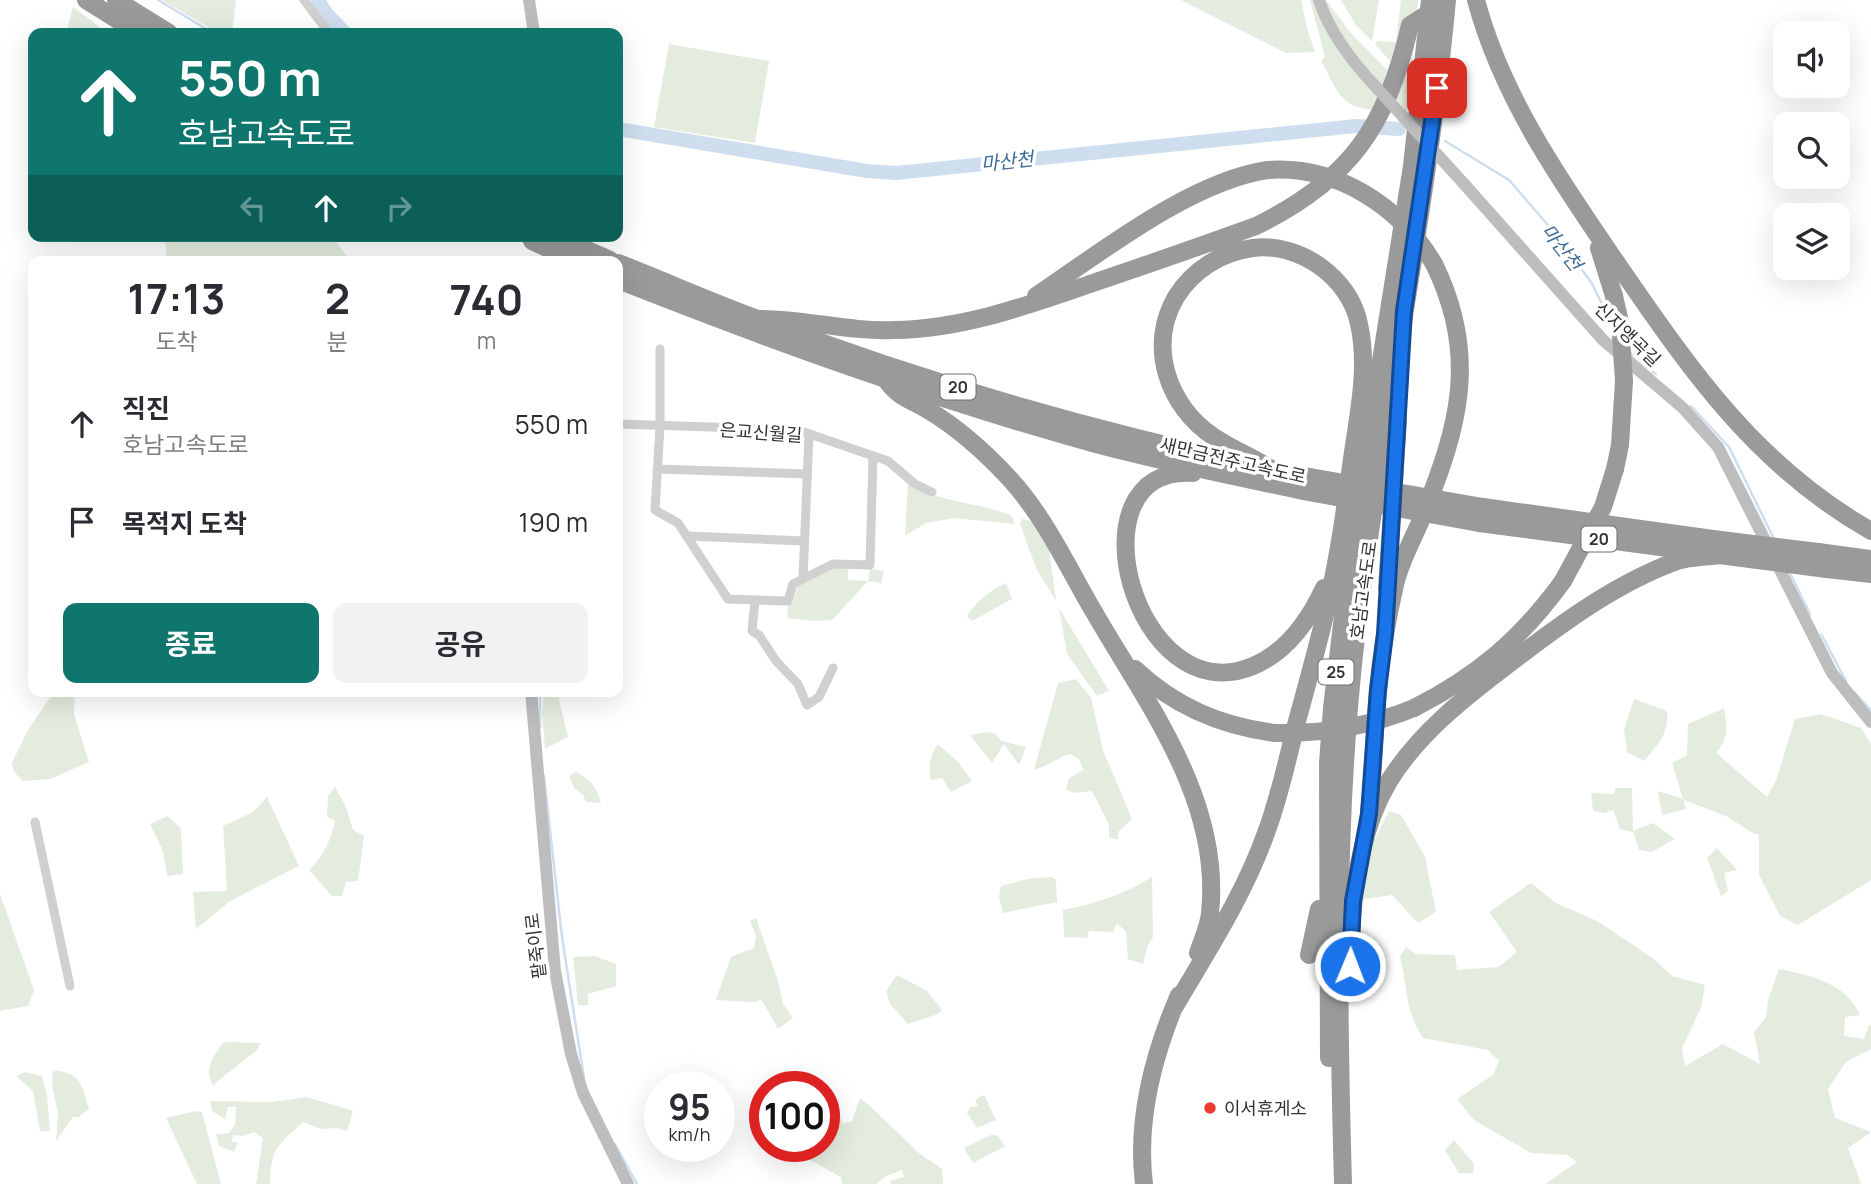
<!DOCTYPE html>
<html lang="ko">
<head>
<meta charset="utf-8">
<style>
  :root { --surface:#fff; --page:#f2f2f3; --text:#2b2b33; --muted:#7c7c81; --accent:#0f766e }
  body { margin:0; font-family:Manrope,"Noto Sans KR",sans-serif; background:var(--page); color:var(--text); height:100vh; display:flex; flex-direction:column; font-size:26px; white-space:nowrap }
  * { box-sizing:border-box; margin:0 }
  p { font-size:23px; color:var(--muted) }
  .icon { flex:none; width:38px; height:38px; fill:none; stroke:currentColor; stroke-width:2; stroke-linecap:round; stroke-linejoin:round }
  .map { position:relative; flex:1; overflow:hidden }
  .side { position:absolute; left:28px; top:256px; width:595px; height:441px; display:flex; flex-direction:column; background:var(--surface); border-radius:14px; box-shadow:0 7px 28px #0002 }
  .side>* { flex:none }
  .top-card { position:absolute; left:28px; top:28px; width:595px; height:214px; border-radius:14px; box-shadow:0 7px 28px #0002; background:#0f766e; color:#fff; overflow:hidden }
  .buttons { position:absolute; left:1773px; top:21px; display:grid; gap:14px }
  .buttons a { display:grid; place-items:center; width:77px; height:77px; border-radius:14px; background:var(--surface); box-shadow:0 7px 28px #0002; font-size:35px }
  .speed { position:absolute; left:644px; top:1071px; display:flex; gap:14px; font-size:35px; font-weight:700; text-align:center }
  .speed>* { display:grid; place-content:center; width:91px; height:91px; border-radius:50%; background:var(--surface); box-shadow:0 7px 28px #0002; line-height:1 }
  .speed small { font-size:18px; font-weight:400 }
  .speed .limit { border:10px solid #d22; background:#fff; color:#111 }
  .pin { position:absolute; display:grid; place-items:center; width:60px; height:60px; color:#fff; margin:-30px; border-radius:14px; box-shadow:0 4px 10px #0006 }
  .me { position:absolute; width:77px; margin:-38px; rotate:1deg; stroke-linejoin:round; filter:drop-shadow(0 0 5px #0008) }
  .turn { display:flex; align-items:center; gap:24px; height:147px; padding:0 35px; font-size:32px }
  .turn .icon { width:91px; height:91px; stroke-width:2.5 }
  .turn b { display:block; font-size:49px; line-height:60px }
  .lanes { display:flex; align-items:center; height:66px; padding:0 35px; background:#0003; justify-content:center; gap:35px; direction:ltr }
  .lanes .off { opacity:.35 }
  .eta { display:flex; justify-content:space-evenly; align-items:center; height:119px; text-align:center }
  .eta b { font-size:42px; font-weight:700; line-height:49px }
  .cta { display:flex; gap:14px; margin-top:auto; padding:14px 35px }
  .cta a { flex:1; height:80px; border-radius:14px; background:var(--accent); color:#fff; font-size:28px; font-weight:700; line-height:80px; text-align:center }
  .cta a+a { background:var(--page); color:var(--text) }
  ul { padding:0; list-style:none }
  li { display:flex; align-items:center; gap:21px; height:98px; padding:0 35px }
  li div { flex:1 }
  li b { display:block; font-size:26px }
  li em { font-style:normal }
  .map>svg:first-child { display:block }
  .green { fill:#e4ecdf }
  .lines { fill:none; stroke-linecap:round; stroke-linejoin:round }
  .stream { stroke:#cedeef; stroke-width:2.5 }
  .river { stroke:#cedeef; stroke-width:14 }
  .street { stroke:#d0d0d0; stroke-width:9 }
  .secondary { stroke:#bdbdbd; stroke-width:12 }
  .highway { stroke:#9a9a9a; stroke-width:18 }
  .secondary-bridge { stroke:#bdbdbd; stroke-width:12 }
  .highway-bridge { stroke:#9a9a9a; stroke-width:18 }
  .route-casing { stroke:#114b97; stroke-width:18 }
  .route { stroke:#1a73e8; stroke-width:12 }
  .poi-dot { fill:#eb3c34; stroke:#fff; stroke-width:2.5 }
  .labels { text-anchor:middle; dominant-baseline:central; stroke-width:7; stroke-linejoin:round; paint-order:stroke }
  .shield { fill:#fff; stroke:#707070; stroke-width:2 }
  .shield-label { font-size:16px; font-weight:bold; fill:#333 }
  .street-label { font-size:18px; fill:#333; stroke:#fff }
  .poi-label { font-size:18px; fill:#333; stroke:#fff; text-anchor:start }
  .water-label { font-size:19px; font-style:italic; fill:#3d6b99; stroke:#fff }
</style>
</head>
<body>
<div class="map">
<svg width="1871" height="1184" viewBox="0 0 1871 1184">
  <rect width="100%" height="100%" fill="#fff"/>
  <g class="green">
    <path d="M162,0H236L232,33H218Z"/>
    <path d="M1181,0H1301L1307,28L1315,52L1286,53Z"/>
    <path d="M1310,0H1314C1330,47 1354,70 1386,107L1384,110C1340,110 1340,95 1321,61L1325,57Z"/>
    <path d="M1326,0L1350,32L1390,73L1383,86C1363,63 1329,32 1326,0Z"/>
    <path d="M1341,0H1379L1372,41L1356,25Z"/>
    <path d="M1401,0H1417L1418,2L1407,112L1395,99C1397,71 1396,65 1375,45L1377,41L1396,42Z"/>
    <path d="M73,7L108,33H66Z"/>
    <path d="M669,44L769,61L755,143L654,127Z"/>
    <path d="M165,236H332L350,261H167Z"/>
    <path d="M908,483C926,500 984,503 1012,516L1014,524L954,518L926,523L905,536Z"/>
    <path d="M1022,519L1031,521L1049,549L1056,601L1036,568L1020,524Z"/>
    <path d="M834,568H848V580L868,581L870,569L884,571L881,583L868,581L832,620L814,621L787,618L788,605L792,604L798,586Z"/>
    <path d="M1006,583L1012,599L972,621L967,616C977,601 989,591 1006,583Z"/>
    <path d="M1059,608L1109,691L1097,696L1067,654Z"/>
    <path d="M1076,679L1091,698L1103,750L1132,819L1118,832V839L1109,838V825L1092,791L1075,793L1066,790L1069,778L1084,770L1078,758L1070,754C1057,758 1048,766 1034,770L1058,683Z"/>
    <path d="M544,691H557L568,737L545,749L542,712Z"/>
    <path d="M75,693L74,714L89,762L50,779L23,781L14,772L12,763L28,730L52,695Z"/>
    <path d="M1634,699L1667,711C1669,735 1658,744 1644,761L1627,752L1624,729Z"/>
    <path d="M1724,708C1727,726 1729,738 1716,753L1767,797L1777,778L1795,719L1821,714L1861,728L1871,744V880L1798,925L1780,916L1759,875V835L1751,832L1728,817L1684,800L1686,809L1662,815L1658,791L1683,799L1672,763L1687,755L1688,724Z"/>
    <path d="M988,732L996,734L1001,741L1026,747L1019,765L1004,744L992,763L970,735Z"/>
    <path d="M938,744L959,763L972,781L951,792L942,778L931,780C928,765 930,756 938,744Z"/>
    <path d="M576,772C590,779 597,787 601,803L586,802L583,795L574,788L569,776Z"/>
    <path d="M335,787L345,805L353,830L364,836L358,881L346,882L342,896H332L309,870C324,855 330,842 335,821L327,817L328,796Z"/>
    <path d="M1615,788H1632L1633,831L1653,823L1675,839L1652,852L1639,850L1633,832L1620,829L1613,810L1604,813L1593,811L1591,793L1614,794Z"/>
    <path d="M267,797L299,866L230,901L196,929L193,892L227,891L223,826L253,812Z"/>
    <path d="M1389,811L1401,815L1425,857L1436,912L1418,923L1392,895L1360,900L1362,864Z"/>
    <path d="M168,816L181,829L183,874L167,876L163,851L150,824Z"/>
    <path d="M1717,848L1737,870L1724,873L1728,891L1721,896L1707,858Z"/>
    <path d="M1051,877L1056,880L1057,902L1003,913L999,897L1001,886L1027,879Z"/>
    <path d="M1152,877L1153,937L1148,945L1143,964L1128,959L1126,932L1117,923L1113,932L1089,931L1087,938L1064,937L1063,910C1094,904 1125,894 1152,877Z"/>
    <path d="M1531,883L1556,903L1597,921L1654,959L1672,976L1705,985L1701,1008L1682,1048L1685,1066L1723,1044L1760,1064L1754,1032L1766,1017L1768,1000L1779,969C1809,975 1847,983 1860,1015L1845,1017L1844,1036L1864,1039L1869,1025L1871,1026V1049L1846,1062L1828,1089L1835,1118L1871,1132L1848,1148L1861,1184H1545L1577,1162L1567,1155L1531,1153L1474,1120L1457,1099L1493,1075L1499,1061L1488,1050L1423,1038C1404,1009 1408,988 1400,957L1406,947L1416,954L1455,955L1457,970L1498,967L1517,952L1489,912Z"/>
    <path d="M0,894L34,990L28,1006L0,1011Z"/>
    <path d="M756,918L778,981L783,1004L793,1018L778,1029L761,999L756,1002L716,1000L731,957L754,948L756,936L750,921Z"/>
    <path d="M595,956L616,964V986L588,994V1005H578L573,957Z"/>
    <path d="M897,975L927,991L942,1010L938,1014L908,1024L890,1004L886,991Z"/>
    <path d="M224,1042L261,1043L257,1050L213,1085C202,1070 215,1054 224,1042Z"/>
    <path d="M53,1070C81,1073 82,1085 89,1109L79,1117H73L56,1141L58,1114L52,1084Z"/>
    <path d="M25,1072L42,1076L47,1095L50,1131H40L33,1091L16,1076Z"/>
    <path d="M984,1095L996,1120L977,1128L967,1113L970,1107L978,1106L975,1100Z"/>
    <path d="M307,1097L353,1111L347,1131L337,1128L321,1129L303,1122C278,1146 271,1146 270,1184H256L263,1138L254,1132L243,1136L233,1135L232,1142H238L234,1152L219,1146L216,1134L229,1133L235,1124L236,1107H228L225,1119L212,1111L210,1101L273,1102Z"/>
    <path d="M860,1098L869,1105L920,1154L942,1169L943,1184H891L890,1181L904,1177L902,1170L886,1176L876,1184H842L841,1177L806,1158L820,1146H824V1142L833,1134L827,1107L835,1105L843,1124L852,1121Z"/>
    <path d="M196,1111L202,1112L221,1184H197L166,1118Z"/>
    <path d="M991,1135H997L1005,1146L973,1163L964,1148Z"/>
    <path d="M1454,1140L1474,1164L1473,1173H1459L1445,1150Z"/>
  </g>
  <g class="lines">
    <g class="stream">
      <path d="M158,0L213,33"/>
      <path d="M1445,141L1509,180L1554,232L1591,282L1613,326"/>
      <path d="M1630,352L1635,360L1656,374"/>
      <path d="M1691,406L1729,447L1774,539"/>
      <path d="M1790,573L1810,614"/>
      <path d="M1821,634L1846,681"/>
      <path d="M540,691V727"/>
      <path d="M1854,692L1871,710"/>
      <path d="M544,776L562,937L584,1078"/>
      <path d="M615,1144L637,1184"/>
    </g>
    <g class="river">
      <path d="M318,0L326,13L345,33"/>
      <path d="M618,129L867,171L896,173L1356,126L1399,129"/>
    </g>
    <g class="street">
      <path d="M304,0L329,33"/>
      <path d="M660,349V427L655,510L678,523L728,599L788,601L793,584L833,564L870,565L873,456"/>
      <path d="M618,424L798,430L888,461L915,484L932,492"/>
      <path d="M657,469L807,474"/>
      <path d="M687,536L804,541"/>
      <path d="M803,579L809,434"/>
      <path d="M755,600L752,631L759,635L776,661L798,684L807,705L819,697L833,668"/>
      <path d="M35,822L70,986"/>
    </g>
    <g class="secondary">
      <path d="M529,0L534,33"/>
      <path d="M1319,0C1330,34 1353,63 1377,88"/>
      <path d="M1465,185L1603,340L1683,408L1718,447L1832,673L1871,722"/>
      <path d="M531,691L555,971L571,1054L583,1093L628,1184"/>
    </g>
    <g class="highway">
      <path d="M86,0L139,33"/>
      <path d="M116,0L169,33"/>
      <path d="M1476,0C1501,94 1557,176 1612,256C1688,366 1752,463 1871,531"/>
      <path d="M1599,248L1614,296"/>
      <path d="M618,263C664,281 709,301 755,318C935,387 1122,439 1310,477"/>
      <path d="M618,280C775,342 932,399 1096,444C1164,462 1234,476 1303,491"/>
      <path d="M1036,296C1100,253 1191,181 1268,170"/>
      <path d="M756,319C802,318 847,332 894,330C962,329 1026,306 1090,284C1146,265 1201,246 1256,226C1350,180 1387,126 1410,25L1429,13"/>
      <path d="M886,380C900,399 908,398 928,410C958,428 985,452 1009,478C1045,517 1067,566 1094,612C1147,704 1222,800 1210,913C1209,926 1202,941 1198,953"/>
      <path d="M1615,469L1620,445L1624,381"/>
      <path d="M1193,473C1067,464 1135,716 1253,666C1287,652 1309,620 1324,588"/>
      <path d="M1483,507L1713,539"/>
      <path d="M1479,523L1698,552"/>
      <path d="M1818,552L1871,559"/>
      <path d="M1827,569L1871,574"/>
      <path d="M1387,588L1398,420"/>
      <path d="M1135,669C1175,707 1221,726 1275,733"/>
      <path d="M1414,708C1477,676 1521,639 1563,581"/>
      <path d="M1369,812C1374,771 1374,730 1378,690C1381,654 1387,619 1395,585C1400,561 1414,538 1423,515C1459,427 1479,355 1434,264"/>
      <path d="M1351,929C1355,879 1362,826 1389,781C1419,733 1465,697 1510,663C1561,624 1616,583 1677,561C1690,557 1706,557 1719,555"/>
      <path d="M1309,955L1319,909"/>
      <path d="M1175,1006C1208,950 1244,895 1266,833C1279,799 1287,761 1296,725C1312,666 1329,607 1339,547C1344,518 1348,488 1352,459C1358,415 1369,368 1359,324C1350,278 1300,242 1253,248C1221,252 1193,270 1176,297C1147,346 1168,407 1214,437C1232,449 1252,457 1271,469"/>
      <path d="M1329,1058L1328,763L1332,708L1351,549L1412,166L1430,0"/>
      <path d="M1144,1184C1136,1120 1154,1053 1179,995"/>
      <path d="M1343,1184C1338,1005 1335,824 1355,646C1380,430 1427,217 1447,0"/>
    </g>
    <path class="secondary-bridge" d="M1377,88L1465,185"/>
    <g class="highway-bridge">
      <path d="M1268,170C1336,165 1400,206 1434,264"/>
      <path d="M556,236L610,260"/>
      <path d="M532,241L575,261"/>
      <path d="M1614,296L1620,322L1624,381"/>
      <path d="M1310,477L1483,507"/>
      <path d="M1303,491L1479,523"/>
      <path d="M1713,539L1818,552"/>
      <path d="M1719,555L1827,569"/>
      <path d="M1563,581L1603,507L1615,469"/>
      <path d="M1275,733C1324,734 1368,727 1414,708"/>
    </g>
  </g>
  <g class="lines">
    <g class="route-casing">
      <path id="route" d="M1350,966L1353,901L1369,814L1378,690L1385,634L1404,311L1437,88"/>
    </g>
    <use href="#route" class="route"/>
  </g>
  <circle class="poi-dot" cx="1210" cy="1108" r="7"/>
  <g class="labels">
    <g class="shield">
      <rect x="940.5" y="374.5" width="35" height="25" rx="5"/>
      <rect x="1581.5" y="526.5" width="35" height="25" rx="5"/>
      <rect x="1318.5" y="659.5" width="35" height="25" rx="5"/>
    </g>
    <g class="shield-label">
      <text x="958" y="387">20</text>
      <text x="1599" y="539">20</text>
      <text x="1336" y="672">25</text>
    </g>
    <g class="street-label">
      <text transform="translate(1628 334) rotate(44)">신지앵곡길</text>
      <text transform="translate(761 432) rotate(4)">은교신월길</text>
      <text transform="translate(1233 460) rotate(13)">새만금전주고속도로</text>
      <text transform="translate(1363 590) rotate(-82)">호남고속도로</text>
      <text transform="translate(535 946) rotate(-97)">팥죽이로</text>
    </g>
    <g class="poi-label">
      <text x="1224" y="1108">이서휴게소</text>
    </g>
    <g class="water-label">
      <text transform="translate(1007 161) rotate(-6)">마산천</text>
      <text transform="translate(1562 247) rotate(52)">마산천</text>
    </g>
  </g>
</svg>
<div class="buttons">
<a><svg class="icon" aria-label="sound" viewBox="0 0 24 24"><path d="M4 9h4l5-4v14l-5-4H4zM17 9q2 3 0 6"/></svg></a>
<a><svg class="icon" aria-label="search" viewBox="0 0 24 24"><circle cx="10" cy="10" r="6"/><path d="M15 15l6 6"/></svg></a>
<a><svg class="icon" aria-label="layers" viewBox="0 0 24 24"><path d="M12 4l9 5-9 5-9-5zM3 14l9 5 9-5"/></svg></a>
</div>
<div class="speed"><div>95<small>km/h</small></div><div class="limit">100</div></div>
<div class="pin" style="left:1437px;top:88px;background:#d93025"><svg class="icon" aria-label="arrive" viewBox="0 0 24 24"><path d="M6 21V4h12l-3 4 3 4H6"/></svg></div>
<svg class="me" style="left:1350px;top:966px" viewBox="-20 -20 40 40"><circle r="17" fill="#1a73e8" stroke="#fff" stroke-width="3"/><path d="M0-11L8 9 0 5-8 9z" fill="#fff"/></svg>
<div class="top-card">
<div class="turn"><svg class="icon" aria-label="ahead" viewBox="0 0 24 24"><path d="M12 20V5M6 11l6-6 6 6"/></svg><div><b>550 m</b>호남고속도로</div></div>
<div class="lanes"><svg class="icon off" aria-label="left" viewBox="0 0 24 24"><path d="M17 20v-9H6M10 6l-5 5 5 5"/></svg><svg class="icon" aria-label="ahead" viewBox="0 0 24 24"><path d="M12 20V5M6 11l6-6 6 6"/></svg><svg class="icon off" aria-label="right" viewBox="0 0 24 24"><path d="M7 20v-9h11M14 6l5 5-5 5"/></svg></div>
</div>
<section class="side">
<div class="eta">
<div><b>17:13</b><p>도착</p></div>
<div><b>2</b><p>분</p></div>
<div><b>740</b><p>m</p></div>
</div>
<ul>
<li><svg class="icon" aria-label="ahead" viewBox="0 0 24 24"><path d="M12 20V5M6 11l6-6 6 6"/></svg><div><b>직진</b><p>호남고속도로</p></div><em>550 m</em></li>
<li><svg class="icon" aria-label="arrive" viewBox="0 0 24 24"><path d="M6 21V4h12l-3 4 3 4H6"/></svg><div><b>목적지 도착</b></div><em>190 m</em></li>
</ul>
<div class="cta"><a>종료</a><a>공유</a></div>
</section>
</div>
</body>
</html>
